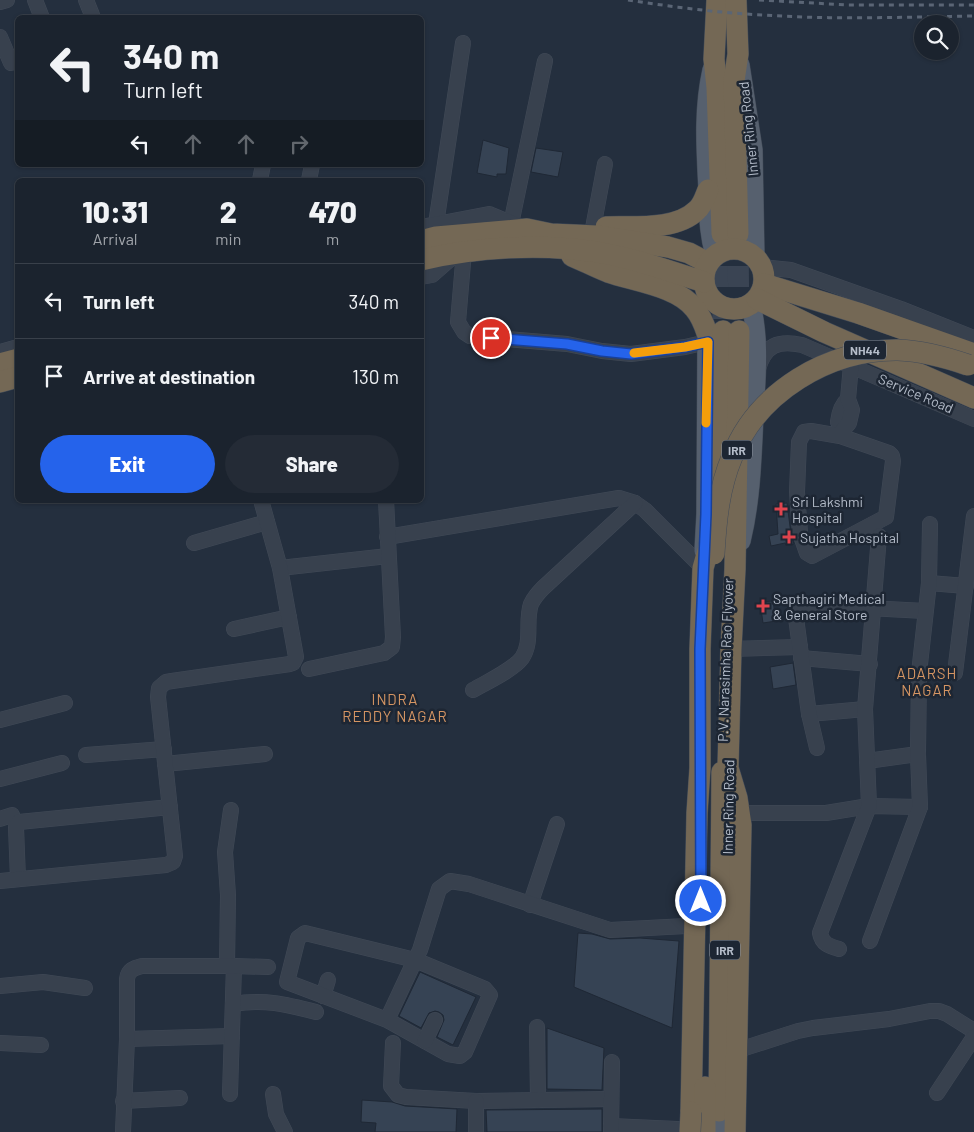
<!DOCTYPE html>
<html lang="en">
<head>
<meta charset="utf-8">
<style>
  :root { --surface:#1b232e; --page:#242b36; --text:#f1f3f6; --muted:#a0a4aa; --line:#39404a; --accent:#2563eb }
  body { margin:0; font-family:Barlow,sans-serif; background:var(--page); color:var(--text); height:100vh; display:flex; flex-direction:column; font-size:19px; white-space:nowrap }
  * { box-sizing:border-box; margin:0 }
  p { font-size:16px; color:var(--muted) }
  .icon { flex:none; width:28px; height:28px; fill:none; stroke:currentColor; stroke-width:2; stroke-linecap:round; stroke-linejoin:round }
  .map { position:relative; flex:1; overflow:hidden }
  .sheet { position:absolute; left:15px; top:178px; width:409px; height:325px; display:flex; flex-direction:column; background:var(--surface); border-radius:8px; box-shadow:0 1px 4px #0004,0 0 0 1px var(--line) }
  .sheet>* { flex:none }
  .guide { position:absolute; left:15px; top:15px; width:409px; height:152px; border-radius:8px; box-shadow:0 1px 4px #0004,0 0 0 1px var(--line); background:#1b232e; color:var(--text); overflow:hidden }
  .fabs { position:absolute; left:914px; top:15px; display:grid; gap:10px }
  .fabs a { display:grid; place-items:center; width:45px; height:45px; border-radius:50%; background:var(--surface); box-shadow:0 1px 4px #0004,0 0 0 1px var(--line); font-size:25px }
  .pin { position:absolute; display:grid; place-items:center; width:42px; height:42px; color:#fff; margin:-21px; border:2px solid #fff; border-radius:50%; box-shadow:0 1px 5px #0007 }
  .me { position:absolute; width:55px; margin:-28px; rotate:0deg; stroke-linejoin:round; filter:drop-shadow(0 0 4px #0008) }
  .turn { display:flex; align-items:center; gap:18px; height:105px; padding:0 25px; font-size:22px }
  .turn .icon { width:65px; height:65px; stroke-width:2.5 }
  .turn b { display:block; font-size:35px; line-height:42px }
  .lanes { display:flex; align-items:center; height:48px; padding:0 25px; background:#0003; justify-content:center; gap:25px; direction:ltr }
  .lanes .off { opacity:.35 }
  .eta { display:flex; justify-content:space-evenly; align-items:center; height:85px; text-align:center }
  .eta b { font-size:30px; font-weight:800; line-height:35px }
  .primary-button { display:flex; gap:10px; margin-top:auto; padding:10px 25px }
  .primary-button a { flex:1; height:58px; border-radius:30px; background:var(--accent); color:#fff; font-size:20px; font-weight:800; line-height:58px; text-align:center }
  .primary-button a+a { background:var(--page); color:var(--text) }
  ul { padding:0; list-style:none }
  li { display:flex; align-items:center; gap:15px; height:75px; padding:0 25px; border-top:1px solid var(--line) }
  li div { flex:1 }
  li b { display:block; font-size:19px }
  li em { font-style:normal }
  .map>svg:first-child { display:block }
  .building { fill:#364354; stroke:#1f2835 }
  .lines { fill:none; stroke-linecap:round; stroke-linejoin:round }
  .highway-tunnel { stroke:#3a4453; stroke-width:21; stroke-dasharray:21 11; stroke-linecap:butt }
  .minor-casing { stroke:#414a57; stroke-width:16 }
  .major-casing { stroke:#414a57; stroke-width:20 }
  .highway-casing { stroke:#434c59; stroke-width:22 }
  .minor { stroke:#38414e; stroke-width:15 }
  .major { stroke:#56606e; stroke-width:19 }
  .highway { stroke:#746855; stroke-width:21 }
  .rail { stroke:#5a6575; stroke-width:3; stroke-dasharray:5 5; stroke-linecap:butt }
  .highway-bridge-casing { stroke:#434c59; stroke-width:22; stroke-linecap:butt }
  .highway-bridge { stroke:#746855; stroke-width:21 }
  .route-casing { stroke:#184099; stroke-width:12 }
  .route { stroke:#2563eb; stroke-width:9 }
  .slow { stroke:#f59e0b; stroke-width:9 }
  .health-dot { fill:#e0444e; stroke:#1d2633; stroke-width:2 }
  .labels { text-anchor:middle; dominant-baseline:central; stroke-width:5; stroke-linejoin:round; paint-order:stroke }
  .shield { fill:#1d2633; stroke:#878f9c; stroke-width:1 }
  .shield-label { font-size:12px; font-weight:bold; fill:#b4bcc9 }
  .street-label { font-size:14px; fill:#b4bcc9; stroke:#1d2633 }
  .poi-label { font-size:14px; fill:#b4bcc9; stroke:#1d2633; text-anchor:start }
  .neighbourhood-label { font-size:15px; letter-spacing:1px; fill:#d59563; stroke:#1d2633 }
</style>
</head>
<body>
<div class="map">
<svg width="974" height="1132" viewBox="0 0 974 1132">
  <rect width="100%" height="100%" fill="#242f3e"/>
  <g class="building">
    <path d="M483,140L509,148L506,174H497V177L477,173Z"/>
    <path d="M536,148L563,152L558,177L531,172Z"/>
    <path d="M787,503L791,534L794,544L786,545L785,543L771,546L769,536L778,534L776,504Z"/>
    <path d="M773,601L776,621L763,623L760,602Z"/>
    <path d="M793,663L796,685L773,689L770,667Z"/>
    <path d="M578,933L592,934L610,939L640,938L679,941L672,1028L574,987Z"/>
    <path d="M420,972L476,997L453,1045L437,1037L444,1020L443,1015L439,1012L435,1011L429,1013L421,1028L399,1016Z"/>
    <path d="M547,1028L604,1048L602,1090L547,1089Z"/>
    <path d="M362,1100L392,1102L405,1106L457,1109L456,1132H375L376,1123L361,1122Z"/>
    <path d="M602,1109V1132H487L486,1110Z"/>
  </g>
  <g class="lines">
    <g class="highway-tunnel">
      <path d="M722,234L723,331"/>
      <path d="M738,234L739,331"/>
    </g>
    <g class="minor-casing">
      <g id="minor">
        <path d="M35,0L42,18"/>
        <path d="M86,0L92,15"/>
        <path d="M0,2L7,0"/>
        <path d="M0,37L11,63"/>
        <path d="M260,180L263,165"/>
        <path d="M309,180L312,165"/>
        <path d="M436,224L463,43"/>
        <path d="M511,224L545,61"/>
        <path d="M421,227L489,214L521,227"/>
        <path d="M593,228L605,164"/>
        <path d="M464,251L458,322L464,332L470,336L567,344L602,351L631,354L685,347L707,342"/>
        <path d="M761,267L791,270L901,309L974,338"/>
        <path d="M421,277L432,275L456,254"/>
        <path d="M0,352L18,347"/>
        <path d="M758,369C765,345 778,340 802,345L974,419"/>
        <path d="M843,430L838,422C839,413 841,405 848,399"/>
        <path d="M840,436L811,431L804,432L799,442L797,492L800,533L807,553L812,556L886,517L893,461L892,456L889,453L840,436L843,430L849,423L852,410L848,399L851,365"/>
        <path d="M387,537L619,498L635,503L645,510L703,568"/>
        <path d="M194,543L267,522"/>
        <path d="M280,568L388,556"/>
        <path d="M929,583L966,586"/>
        <path d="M234,629L289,617"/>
        <path d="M731,649L800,647"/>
        <path d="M801,658L870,664"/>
        <path d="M309,669L384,653L392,647L393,637L386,500"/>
        <path d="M955,673L974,516"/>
        <path d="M473,690C487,682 513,670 522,658C533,642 525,621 531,604C534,598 538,593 543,588L635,503"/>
        <path d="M809,714L865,709"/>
        <path d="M0,720L65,703"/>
        <path d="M817,748L809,714L796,618L797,612L801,607L811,605L925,611"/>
        <path d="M86,755L164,749"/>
        <path d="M867,761L918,754"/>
        <path d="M165,764L265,754"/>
        <path d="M0,779L62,763"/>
        <path d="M739,813H826L869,806L920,807"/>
        <path d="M0,819L12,815"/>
        <path d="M18,879L16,827L19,822L170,807"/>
        <path d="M0,881L166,865L173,862L175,856L158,697L159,688L166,682L172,681L290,664L293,663L296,657L280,568L261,500"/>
        <path d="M530,905L557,824"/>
        <path d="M870,941L920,807L918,754L919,673L929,583L930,524"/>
        <path d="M839,949C829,946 822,944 820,933L869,806L865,709L879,536"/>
        <path d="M227,966L228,895L225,852L231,810"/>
        <path d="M0,986L43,982L85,988"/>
        <path d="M323,996L328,980"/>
        <path d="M233,1004C265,999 285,1004 316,1012"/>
        <path d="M387,1020L448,1054L460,1056L465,1052L490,995L485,989L415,960L387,1020L287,982L298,938L305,933L415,960L420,950L439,889L450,881L469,884L610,930L686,926"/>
        <path d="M537,1027L538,1100"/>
        <path d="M127,1039L232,1036"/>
        <path d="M425,1041L435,1020"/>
        <path d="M0,1043L41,1045"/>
        <path d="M393,1043L391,1086L398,1095L406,1097L476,1101L611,1099"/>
        <path d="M745,1048L798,1031L813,1028L889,1019L930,1011H939L947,1014L974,1031"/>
        <path d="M937,1093L974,1037"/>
        <path d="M230,1094L234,966"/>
        <path d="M273,1094L276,1114L285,1132"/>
        <path d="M123,1101L180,1098"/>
        <path d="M611,1126L699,1130"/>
        <path d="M123,1132L127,1039V979C128,970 134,968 142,966H234L268,967"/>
        <path d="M476,1132V1101"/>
        <path d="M611,1132L612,1062"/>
      </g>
    </g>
    <g class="major-casing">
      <g id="major">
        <path d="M740,65L753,150L755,258"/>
        <path d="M712,70C703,110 706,150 708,190C709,214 708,231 715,255"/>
        <path d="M741,541C751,500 752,457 754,415C756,376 760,343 751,304"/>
        <path d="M704,551L706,514L707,333"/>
        <path d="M722,1132L723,1096"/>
      </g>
    </g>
    <g class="highway-casing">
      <g id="highway">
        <path d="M717,0L714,59L717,88L722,234"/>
        <path d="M736,0L738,54L734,81L738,234"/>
        <path d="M606,227C633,226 676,231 697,210C703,205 705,197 708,190"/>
        <path d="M421,241L436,237L527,229L551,234L597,236L668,247L689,253L708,263"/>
        <circle cx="734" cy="279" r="30"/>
        <path d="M572,256C584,261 595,267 608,272C634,281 678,286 695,309C701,316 704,324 707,333"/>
        <path d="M421,260C476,247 541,243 597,252C633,258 669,271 704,282"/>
        <path d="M764,284L858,313L974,354"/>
        <path d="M757,299L824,332L974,398"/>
        <path d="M0,364L18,359"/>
        <path d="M0,382L18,377"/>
        <path d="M719,488L723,331"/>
        <path d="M719,1111L722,772"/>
        <path d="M691,1112L697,813L700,768V649L703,568L713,533"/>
        <path d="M705,1132V1087"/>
        <path d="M735,1132L741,825L737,798L728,768L731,649L735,569L739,331"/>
      </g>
    </g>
    <use href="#minor" class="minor"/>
    <use href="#major" class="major"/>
    <use href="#highway" class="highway"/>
    <g class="rail">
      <path d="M628,0C673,7 719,13 764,15C834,20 904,17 974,16"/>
      <path d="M759,0L848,5H974"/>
    </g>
    <g class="highway-bridge-casing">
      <g id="highway-bridge">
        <path d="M714,554C716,520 719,488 732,457C757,392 829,349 898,350C922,351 945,357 968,365"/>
        <path d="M690,1132L691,1112"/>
      </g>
    </g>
    <use href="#highway-bridge" class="highway-bridge"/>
  </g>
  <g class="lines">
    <g class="route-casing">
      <path id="route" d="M491,338L567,344L602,351L631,354L685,347L708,342L706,514L700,649L701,901"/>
    </g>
    <use href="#route" class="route"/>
    <path class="slow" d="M634,353L685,347L708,342L706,423"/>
  </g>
  <g class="health-dot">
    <path d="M778.5 501.5h5v5h5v5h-5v5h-5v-5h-5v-5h5z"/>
    <path d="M786.5 529.5h5v5h5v5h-5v5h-5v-5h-5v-5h5z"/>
    <path d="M760.5 598.5h5v5h5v5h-5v5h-5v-5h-5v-5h5z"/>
  </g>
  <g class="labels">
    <g class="shield">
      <rect x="844" y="340.5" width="42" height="19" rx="4"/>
      <rect x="722" y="440.5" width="30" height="19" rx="4"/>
      <rect x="710" y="940.5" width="30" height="19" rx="4"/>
    </g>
    <g class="shield-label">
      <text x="865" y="350">NH44</text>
      <text x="737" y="450">IRR</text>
      <text x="725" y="950">IRR</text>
    </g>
    <g class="street-label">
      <text transform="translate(748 129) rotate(-96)">Inner Ring Road</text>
      <text transform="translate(916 393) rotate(23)">Service Road</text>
      <text transform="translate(725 660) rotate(-88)">P.V. Narasimha Rao Flyover</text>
      <text transform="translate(728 807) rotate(-89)">Inner Ring Road</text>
    </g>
    <g class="poi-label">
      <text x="792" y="501">Sri Lakshmi<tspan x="792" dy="16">Hospital</tspan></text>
      <text x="800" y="537">Sujatha Hospital</text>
      <text x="773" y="598">Sapthagiri Medical<tspan x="773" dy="16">&amp; General Store</tspan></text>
    </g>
    <g class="neighbourhood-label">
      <text x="927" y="673">ADARSH<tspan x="927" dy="17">NAGAR</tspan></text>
      <text x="395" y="699">INDRA<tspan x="395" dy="17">REDDY NAGAR</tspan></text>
    </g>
  </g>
</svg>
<div class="fabs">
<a><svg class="icon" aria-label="search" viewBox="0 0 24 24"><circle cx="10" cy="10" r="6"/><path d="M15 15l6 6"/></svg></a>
</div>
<div class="pin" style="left:491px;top:338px;background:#d93025"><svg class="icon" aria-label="arrive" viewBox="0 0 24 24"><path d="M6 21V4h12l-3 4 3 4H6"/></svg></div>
<svg class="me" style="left:701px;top:901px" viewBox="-20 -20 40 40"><circle r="17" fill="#2563eb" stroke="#fff" stroke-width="3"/><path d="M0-11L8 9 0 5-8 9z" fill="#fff"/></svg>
<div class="guide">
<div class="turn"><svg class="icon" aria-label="left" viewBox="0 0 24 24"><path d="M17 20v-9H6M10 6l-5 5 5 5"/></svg><div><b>340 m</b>Turn left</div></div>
<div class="lanes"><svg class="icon" aria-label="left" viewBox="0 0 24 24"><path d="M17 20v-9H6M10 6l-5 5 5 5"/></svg><svg class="icon off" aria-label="ahead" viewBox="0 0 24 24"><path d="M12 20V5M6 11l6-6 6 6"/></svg><svg class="icon off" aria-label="ahead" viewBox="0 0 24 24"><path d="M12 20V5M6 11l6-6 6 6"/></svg><svg class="icon off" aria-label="right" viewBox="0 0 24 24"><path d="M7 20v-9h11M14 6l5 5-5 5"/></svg></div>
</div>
<section class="sheet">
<div class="eta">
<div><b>10:31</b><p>Arrival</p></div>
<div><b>2</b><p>min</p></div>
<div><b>470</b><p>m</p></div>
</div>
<ul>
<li><svg class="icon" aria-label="left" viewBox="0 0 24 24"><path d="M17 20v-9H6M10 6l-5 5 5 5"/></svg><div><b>Turn left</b></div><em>340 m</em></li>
<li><svg class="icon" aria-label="arrive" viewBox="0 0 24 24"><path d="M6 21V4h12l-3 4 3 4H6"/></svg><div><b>Arrive at destination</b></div><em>130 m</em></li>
</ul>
<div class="primary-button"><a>Exit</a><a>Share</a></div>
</section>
</div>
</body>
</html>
